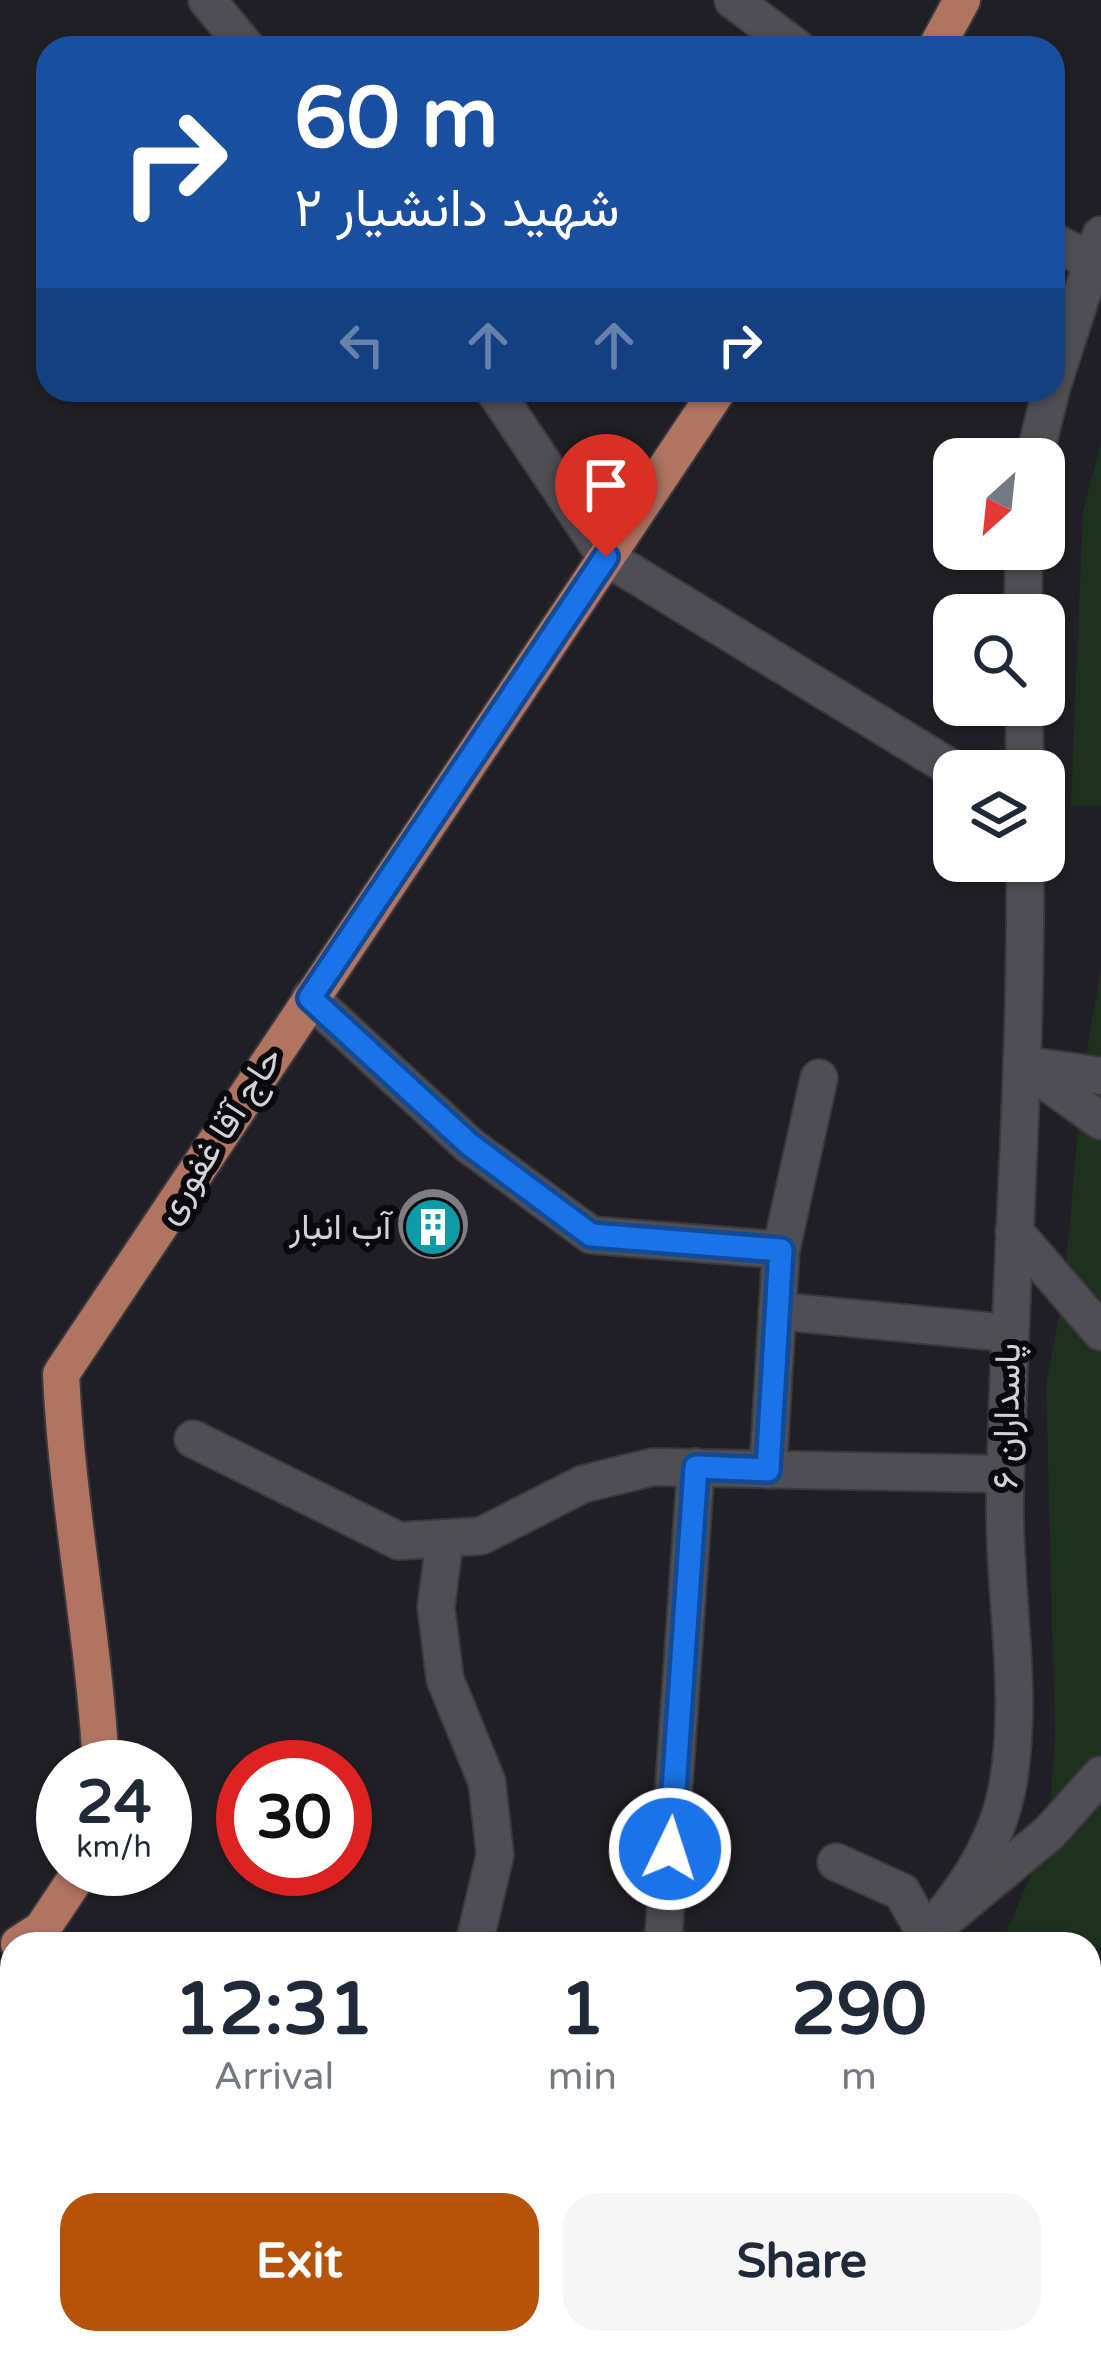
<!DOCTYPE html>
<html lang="en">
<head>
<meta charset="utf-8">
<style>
  :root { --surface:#fff; --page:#f6f6f7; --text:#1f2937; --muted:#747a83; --accent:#b45309 }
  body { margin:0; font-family:"Varela Round",Vazirmatn,sans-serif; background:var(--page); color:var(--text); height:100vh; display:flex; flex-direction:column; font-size:45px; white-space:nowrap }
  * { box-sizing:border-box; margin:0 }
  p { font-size:39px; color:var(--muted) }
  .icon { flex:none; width:66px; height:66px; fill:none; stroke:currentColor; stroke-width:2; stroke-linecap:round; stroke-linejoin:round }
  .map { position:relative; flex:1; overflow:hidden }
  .drawer { position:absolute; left:0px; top:1932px; width:1101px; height:423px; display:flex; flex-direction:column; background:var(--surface); border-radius:36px 36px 0 0; box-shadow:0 3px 9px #0004 }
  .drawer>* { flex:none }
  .banner { position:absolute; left:36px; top:36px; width:1029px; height:366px; border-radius:36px; box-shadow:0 3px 9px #0004; background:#1a4fa0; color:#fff; overflow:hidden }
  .needle { width:78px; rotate:207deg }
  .controls { position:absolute; left:933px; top:438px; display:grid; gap:24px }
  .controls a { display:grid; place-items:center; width:132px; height:132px; border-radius:24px; background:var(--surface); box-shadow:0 3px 9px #0004; font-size:60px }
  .speed { position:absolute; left:36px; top:1740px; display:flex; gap:24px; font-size:60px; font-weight:700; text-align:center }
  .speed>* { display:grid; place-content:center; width:156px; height:156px; border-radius:50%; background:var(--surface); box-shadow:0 3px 9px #0004; line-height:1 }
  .speed small { font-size:30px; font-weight:400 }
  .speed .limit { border:18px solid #d22; background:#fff; color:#111 }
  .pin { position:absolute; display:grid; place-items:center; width:102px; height:102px; color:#fff; margin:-123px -51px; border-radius:50% 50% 50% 0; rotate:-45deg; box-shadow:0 0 12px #0007 }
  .pin .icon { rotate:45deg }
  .me { position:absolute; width:132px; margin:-66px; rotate:4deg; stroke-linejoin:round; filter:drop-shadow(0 0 9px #0008) }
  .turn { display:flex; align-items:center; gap:42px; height:252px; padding:0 60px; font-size:54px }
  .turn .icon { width:156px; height:156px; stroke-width:2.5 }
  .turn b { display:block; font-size:84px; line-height:102px }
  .lanes { display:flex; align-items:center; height:114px; padding:0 60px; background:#0003; justify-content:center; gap:60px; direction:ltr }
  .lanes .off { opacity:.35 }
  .eta { display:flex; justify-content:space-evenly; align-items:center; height:204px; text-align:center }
  .eta b { font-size:72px; font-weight:700; line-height:84px }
  .button { display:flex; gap:24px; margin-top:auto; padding:24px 60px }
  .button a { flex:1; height:138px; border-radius:36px; background:var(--accent); color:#fff; font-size:48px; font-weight:700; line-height:138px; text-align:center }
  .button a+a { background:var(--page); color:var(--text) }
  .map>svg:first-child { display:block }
  .green { fill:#1e311f }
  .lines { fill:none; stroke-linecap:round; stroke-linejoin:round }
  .stream { stroke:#113d47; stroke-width:12 }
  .building { fill:#7e7d84 }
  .minor-casing { stroke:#39393e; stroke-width:40 }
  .major-casing { stroke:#39393e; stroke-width:40 }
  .minor { stroke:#4e4e54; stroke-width:36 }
  .major { stroke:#b07461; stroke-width:36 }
  .route-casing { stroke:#114b97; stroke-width:30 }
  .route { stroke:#1a73e8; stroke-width:21 }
  .labels { text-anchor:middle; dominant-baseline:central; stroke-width:12; stroke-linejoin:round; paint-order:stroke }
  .street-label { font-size:36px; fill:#d3d3d7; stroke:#0a090c }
  .poi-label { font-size:36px; fill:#d3d3d7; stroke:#0a090c; text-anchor:end }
</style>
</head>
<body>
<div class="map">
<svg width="1101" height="2354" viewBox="0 0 1101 2354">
  <rect width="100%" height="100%" fill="#201f25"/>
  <g class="green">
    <path d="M1101,444V806L1071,805L1083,511Z"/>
    <path d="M1101,969V1948L1001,1944L1049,1833L1055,1733L1046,1385L1064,1289L1083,1073Z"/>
  </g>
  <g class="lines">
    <g class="stream">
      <path d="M0,2324L12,2329"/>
      <path d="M50,2343L72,2354"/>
    </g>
  </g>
  <circle class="building" cx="433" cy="1224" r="35"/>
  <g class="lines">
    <g class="minor-casing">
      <g id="minor">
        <path d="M207,0L247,48"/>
        <path d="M733,0L797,48"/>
        <path d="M1053,241L1092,262"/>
        <path d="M1053,383L1101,235"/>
        <path d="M494,390L606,557L956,771"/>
        <path d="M1034,459L1051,390"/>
        <path d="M1023,615L1024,549"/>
        <path d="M1024,705L1025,771"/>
        <path d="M310,998L469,1145L591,1235L781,1250L768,1470"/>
        <path d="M1022,1064L1101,1121"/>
        <path d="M1032,1066L1101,1076"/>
        <path d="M1014,1231L1101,1332"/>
        <path d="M781,1250L819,1078"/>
        <path d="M777,1311L1008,1333"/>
        <path d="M193,1439L399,1541L481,1536L583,1484L653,1467L1005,1474"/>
        <path d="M445,1538L436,1607L445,1679L487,1782L495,1855L474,1944"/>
        <path d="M836,1862L902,1892L926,1935L1049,1833L1101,1775"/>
        <path d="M663,1944L696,1467"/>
        <path d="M918,1944C959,1898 995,1850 1007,1789C1025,1695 1003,1592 1005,1498C1009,1285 1027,1073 1025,861"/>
        <path d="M1089,1995H1101"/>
        <path d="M0,2072L12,2075"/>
        <path d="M0,2267L12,2272"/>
        <path d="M1089,2283H1101"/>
        <path d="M1035,2343L1039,2354"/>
        <path d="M93,2354L95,2343"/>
        <path d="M675,2354L681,2343"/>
        <path d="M729,2354L759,2343"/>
      </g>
    </g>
    <g class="major-casing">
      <g id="major">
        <path d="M936,48L962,0"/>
        <path d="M101,1767C94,1635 67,1506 61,1374L718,390"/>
        <path d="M19,1944L42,1929L82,1869"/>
      </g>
    </g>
    <use href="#minor" class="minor"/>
    <use href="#major" class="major"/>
  </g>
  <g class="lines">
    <g class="route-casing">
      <path id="route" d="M606,557L310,998L469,1144L591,1235L781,1250L768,1470L696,1467L670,1849"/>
    </g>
    <use href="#route" class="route"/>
  </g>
  <defs>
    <g id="building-disc" transform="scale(3)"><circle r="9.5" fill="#0f9aa8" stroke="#0a090c"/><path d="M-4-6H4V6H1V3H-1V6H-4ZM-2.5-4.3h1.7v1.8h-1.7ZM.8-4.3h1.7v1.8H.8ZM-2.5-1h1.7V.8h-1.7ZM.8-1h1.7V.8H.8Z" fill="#fff"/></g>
  </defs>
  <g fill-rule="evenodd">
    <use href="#building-disc" x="433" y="1227"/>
  </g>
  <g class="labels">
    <g class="street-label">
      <text transform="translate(219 1135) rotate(-57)">حاج آقا غفوری</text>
      <text transform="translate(1007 1416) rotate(-89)">پاسداران ۶</text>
    </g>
    <g class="poi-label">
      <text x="391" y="1227">آب انبار</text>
    </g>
  </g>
</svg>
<div class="controls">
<a><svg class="needle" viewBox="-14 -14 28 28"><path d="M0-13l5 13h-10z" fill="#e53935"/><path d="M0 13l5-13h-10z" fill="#747a83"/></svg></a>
<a><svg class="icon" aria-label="search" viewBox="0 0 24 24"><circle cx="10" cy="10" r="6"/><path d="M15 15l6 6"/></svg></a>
<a><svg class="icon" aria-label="layers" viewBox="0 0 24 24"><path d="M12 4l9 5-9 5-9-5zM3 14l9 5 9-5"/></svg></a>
</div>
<div class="speed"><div>24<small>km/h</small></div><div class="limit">30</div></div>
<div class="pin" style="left:606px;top:557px;background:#d93025"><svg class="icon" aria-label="arrive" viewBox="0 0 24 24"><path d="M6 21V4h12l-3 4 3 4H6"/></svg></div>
<svg class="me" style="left:670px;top:1849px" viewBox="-20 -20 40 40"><circle r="17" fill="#1a73e8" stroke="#fff" stroke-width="3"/><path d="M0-11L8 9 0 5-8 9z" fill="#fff"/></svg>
<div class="banner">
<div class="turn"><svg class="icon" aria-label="right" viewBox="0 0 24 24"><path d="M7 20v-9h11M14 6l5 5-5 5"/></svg><div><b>60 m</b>شهید دانشیار ۲</div></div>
<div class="lanes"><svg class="icon off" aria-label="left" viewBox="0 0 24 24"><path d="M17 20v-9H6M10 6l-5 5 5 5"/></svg><svg class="icon off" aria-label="ahead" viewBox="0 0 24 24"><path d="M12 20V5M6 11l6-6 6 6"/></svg><svg class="icon off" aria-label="ahead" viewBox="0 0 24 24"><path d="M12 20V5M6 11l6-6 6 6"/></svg><svg class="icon" aria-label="right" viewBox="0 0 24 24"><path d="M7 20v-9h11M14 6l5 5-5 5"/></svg></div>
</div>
<section class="drawer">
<div class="eta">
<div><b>12:31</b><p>Arrival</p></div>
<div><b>1</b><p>min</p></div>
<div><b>290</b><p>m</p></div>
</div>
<div class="button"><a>Exit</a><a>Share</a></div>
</section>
</div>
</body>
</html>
